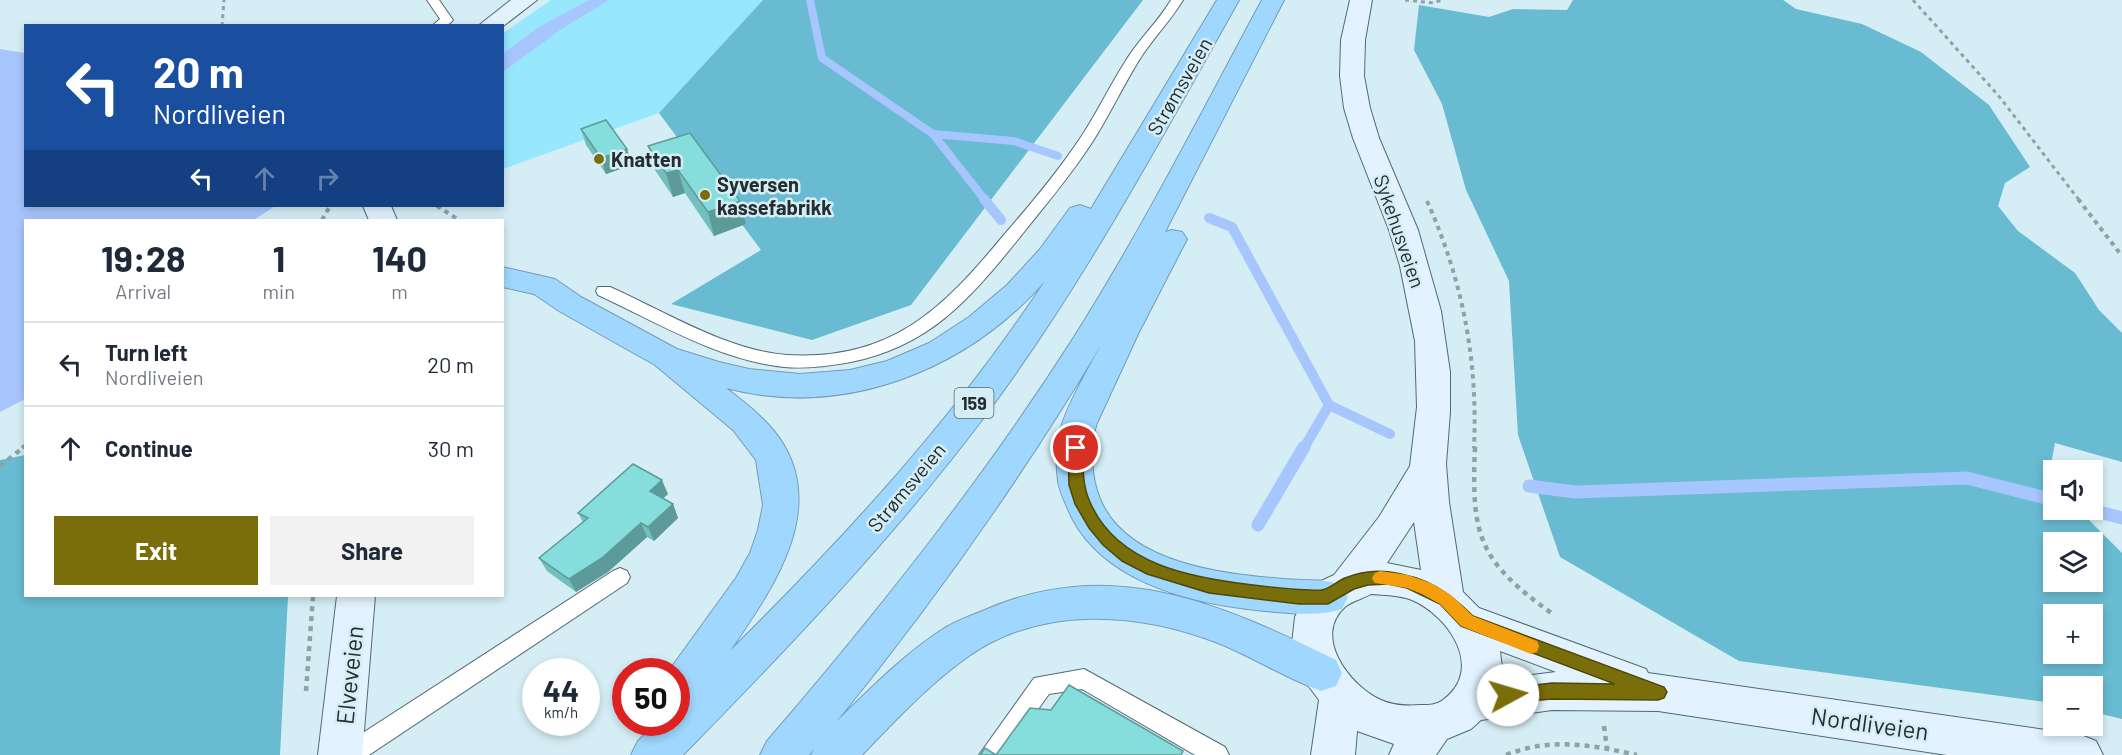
<!DOCTYPE html>
<html lang="en">
<head>
<meta charset="utf-8">
<style>
  :root { --surface:#fff; --page:#f2f2f3; --text:#1f2937; --muted:#747a83; --line:#e0e1e3; --accent:#7a6e0b }
  body { margin:0; font-family:Barlow,sans-serif; background:var(--page); color:var(--text); height:100vh; display:flex; flex-direction:column; font-size:22px; white-space:nowrap }
  * { box-sizing:border-box; margin:0 }
  p { font-size:20px; color:var(--muted) }
  .icon { flex:none; width:33px; height:33px; fill:none; stroke:currentColor; stroke-width:2; stroke-linecap:round; stroke-linejoin:round }
  .map { position:relative; flex:1; overflow:hidden }
  .panel { position:absolute; left:24px; top:219px; width:480px; height:378px; display:flex; flex-direction:column; background:var(--surface); border-radius:0px; box-shadow:0 3px 9px #0003 }
  .panel>* { flex:none }
  .guide { position:absolute; left:24px; top:24px; width:480px; height:183px; border-radius:0px; box-shadow:0 3px 9px #0003; background:#1a4fa0; color:#fff; overflow:hidden }
  .controls { position:absolute; left:2043px; top:460px; display:grid; gap:12px }
  .controls a { display:grid; place-items:center; width:60px; height:60px; border-radius:0px; background:var(--surface); box-shadow:0 3px 9px #0003; font-size:30px }
  .speed { position:absolute; left:522px; top:658px; display:flex; gap:12px; font-size:30px; font-weight:700; text-align:center }
  .speed>* { display:grid; place-content:center; width:78px; height:78px; border-radius:50%; background:var(--surface); box-shadow:0 3px 9px #0003; line-height:1 }
  .speed small { font-size:15px; font-weight:400 }
  .speed .limit { border:9px solid #d22; background:#fff; color:#111 }
  .pin { position:absolute; display:grid; place-items:center; width:51px; height:51px; color:#fff; margin:-26px; border:3px solid #fff; border-radius:50%; box-shadow:0 2px 6px #0007 }
  .me { position:absolute; width:66px; margin:-33px; rotate:84deg; stroke-linejoin:round; filter:drop-shadow(0 0 4px #0008) }
  .turn { display:flex; align-items:center; gap:21px; height:126px; padding:0 30px; font-size:27px }
  .turn .icon { width:78px; height:78px; stroke-width:2.5 }
  .turn b { display:block; font-size:42px; line-height:51px }
  .lanes { display:flex; align-items:center; height:57px; padding:0 30px; background:#0003; justify-content:center; gap:30px; direction:ltr }
  .lanes .off { opacity:.35 }
  .eta { display:flex; justify-content:space-evenly; align-items:center; height:102px; text-align:center }
  .eta b { font-size:36px; font-weight:700; line-height:42px }
  .action { display:flex; gap:12px; margin-top:auto; padding:12px 30px }
  .action a { flex:1; height:69px; border-radius:0px; background:var(--accent); color:#fff; font-size:24px; font-weight:700; line-height:69px; text-align:center }
  .action a+a { background:var(--page); color:var(--text) }
  ul { padding:0; list-style:none }
  li { display:flex; align-items:center; gap:18px; height:84px; padding:0 30px; border-top:2px solid var(--line) }
  li div { flex:1 }
  li b { display:block; font-size:22px }
  li em { font-style:normal }
  .map>svg:first-child { display:block }
  .green { fill:#98e8fd }
  .forest { fill:#68bbd1; fill-rule:evenodd }
  .water { fill:#a7c6fe }
  .lines { fill:none; stroke-linecap:round; stroke-linejoin:round }
  .stream-far2 { stroke:#a7c6fe; stroke-width:8 }
  .stream-far1 { stroke:#a7c6fe; stroke-width:10 }
  .stream { stroke:#a7c6fe; stroke-width:13 }
  .service-casing { stroke:#536970; stroke-width:2 }
  .secondary-casing { stroke:#536970; stroke-width:2 }
  .motorway-casing { stroke:#749cb6; stroke-width:2 }
  .path-far2 { stroke:#8fa2a7; stroke-width:3; stroke-dasharray:4 4; stroke-linecap:butt }
  .path-far1 { stroke:#8fa2a7; stroke-width:4; stroke-dasharray:4.5 4.5; stroke-linecap:butt }
  .path { stroke:#8fa2a7; stroke-width:4.5; stroke-dasharray:5 5; stroke-linecap:butt }
  .service { fill:#fff; fill-rule:evenodd }
  .secondary { fill:#e2f3ff; fill-rule:evenodd }
  .motorway { fill:#9fd7fe; fill-rule:evenodd }
  .wall { fill:#72bfbd }
  .shaded-wall { fill:#5d9b9a }
  .building { fill:#85dedc; stroke:#5d9b9a; stroke-width:1.5 }
  .route { fill:#7a6e0b; stroke:#4f4807; stroke-width:1.5 }
  .slow { fill:#f59e0b }
  .poi-dot { fill:#7a6e0b; stroke:#d5eef5; stroke-width:2 }
  .labels { text-anchor:middle; dominant-baseline:central; stroke-width:5; stroke-linejoin:round; paint-order:stroke }
  .shield { fill:#d5eef5; stroke:#59686b; stroke-width:1.5 }
  .shield-label { font-size:18px; font-weight:bold; fill:#242e30 }
  .street-label { font-size:20px; fill:#242e30; stroke:#d5eef5 }
  .poi-label { font-size:20px; font-weight:bold; fill:#242e30; stroke:#d5eef5; text-anchor:start }
  .near-street-label { font-size:24px; fill:#242e30; stroke:#d5eef5 }
</style>
</head>
<body>
<div class="map">
<svg width="2122" height="755" viewBox="0 0 2122 755">
  <rect width="100%" height="100%" fill="#d5eef5"/>
  <path class="green" d="M551,0H763L659,113L503,169L502,34Z"/>
  <g class="forest">
    <path d="M763,0H1143L911,305L812,340L671,304L761,250L659,113Z"/>
    <path d="M1573,0H1783L1796,9L1862,24L1921,52L1989,105L2030,167L2005,183L1998,206L2018,231L2075,273L2099,310L2122,333V462L2055,443L2048,479L2053,485L2054,510H2079L2122,553V719L2093,712L2092,687H2054L2053,703L1739,661L1560,557L1518,435L1509,281L1466,190L1442,104L1414,50L1419,5L1489,17L1513,9L1567,10ZM2054,543H2092V582H2054ZM2054,615H2092V654H2054Z"/>
    <path d="M25,455L26,596H288L280,755H0V460Z"/>
  </g>
  <g class="water">
    <path d="M589,0H609L563,28L503,72V53L539,27Z"/>
    <path d="M0,49L25,53L26,206H275L254,220H26L25,399L0,412Z"/>
  </g>
  <g class="lines">
    <g class="stream-far2">
      <path d="M810,0L822,58L933,134L985,200"/>
      <path d="M933,134L1014,141L1058,156"/>
    </g>
    <g class="stream-far1">
      <path d="M984,199L1001,220"/>
      <path d="M1209,218L1232,227L1329,405L1304,448"/>
      <path d="M1329,405L1390,434"/>
    </g>
    <g class="stream">
      <path d="M1529,486L1575,492L1967,478L2054,500"/>
      <path d="M2091,510L2122,518"/>
      <path d="M1258,525L1304,447"/>
    </g>
    <g class="service-casing">
      <g id="service">
        <path d="M427,0H439L453,20C448,27 440,26 432,26L440,19Z"/>
        <path d="M1171,0H1183C1170,22 1151,40 1138,62C1122,88 1109,116 1093,141C1070,177 1042,209 1016,242C968,301 929,346 851,362C829,366 806,369 784,367C718,360 657,322 598,295L596,291L598,287H610C664,311 728,351 787,355C890,361 942,310 1003,236C1030,205 1056,174 1079,140C1096,115 1109,87 1125,62C1138,40 1158,22 1171,0Z"/>
        <path d="M620,568L627,571L630,577L627,583L369,755H337L341,747L613,571Z"/>
        <path d="M1084,669L1225,747L1229,755H1195L1082,689L1049,694L1005,755H979L1034,678Z"/>
      </g>
    </g>
    <g class="secondary-casing">
      <g id="secondary">
        <path d="M511,0H537L502,27L478,26Z"/>
        <path d="M1350,0H1372L1365,40L1364,76L1370,108L1379,138L1418,230L1441,311L1450,372V412L1446,464L1449,502L1463,592L1479,608L1646,669L1648,673L2081,735L2096,741L2103,755H1947L1658,711L1552,710L1481,720L1471,729L1447,739L1436,755H1389L1394,744L1357,731L1355,755H1311L1319,700L1307,684L1292,644L1295,617L1301,605L1319,582L1334,575L1379,517L1410,466L1417,407L1415,341L1400,266L1389,230L1353,138L1344,108L1340,76L1341,40ZM1414,522L1421,570L1387,563ZM1371,594C1384,595 1399,595 1412,600C1449,616 1485,669 1443,700C1436,705 1429,705 1421,705C1407,706 1394,706 1381,700C1350,686 1311,636 1346,606C1353,601 1364,598 1371,594ZM1500,651L1556,672L1501,679L1502,668Z"/>
        <path d="M363,206H391L397,220H369Z"/>
        <path d="M337,596H375L362,755H318Z"/>
      </g>
    </g>
    <g class="motorway-casing">
      <g id="motorway">
        <path d="M1217,0H1239C1160,141 1082,286 985,416C894,537 789,647 683,755H631L638,741L656,723H676V672H668L736,578L750,553L758,530L763,505L756,460L733,430L655,365L559,311L534,294L502,287V267L555,279L581,297L677,349L719,362L749,369L800,374L850,370L887,361L929,343L969,317L1007,285L1040,249L1070,208L1080,205L1091,209ZM1045,281C955,418 845,537 730,651C773,588 833,504 774,431C760,414 743,401 726,388C844,419 966,371 1045,281Z"/>
        <path d="M1262,0H1284L1165,232L1172,230L1182,232L1187,239L1139,332L1097,423C1089,446 1091,477 1100,499C1127,564 1223,574 1283,579C1304,581 1322,578 1342,585L1348,597L1342,609C1318,617 1291,613 1265,611C1192,604 1097,582 1067,507C1064,499 1059,490 1058,481C1056,467 1056,445 1060,431C1066,407 1088,369 1101,345C1022,477 933,603 836,722C869,690 904,654 943,629C954,622 967,617 980,612C1108,554 1218,602 1336,660L1342,673L1336,686L1321,691C1285,678 1253,657 1218,643C1138,612 1042,605 969,656C930,683 895,721 862,755H811L814,749L809,755H760L767,741C878,612 983,480 1074,337C1143,228 1201,113 1262,0Z"/>
      </g>
    </g>
    <g class="path-far2">
      <path d="M1405,0L1434,3L1441,0"/>
      <path d="M1913,0L1998,95L2079,200"/>
      <path d="M222,26L224,0"/>
    </g>
    <g class="path-far1">
      <path d="M2078,199L2122,256"/>
      <path d="M1427,201C1463,281 1478,361 1474,448"/>
      <path d="M437,206L459,220"/>
      <path d="M322,220L330,206"/>
      <path d="M22,448L26,445"/>
    </g>
    <g class="path">
      <path d="M1475,447C1471,538 1479,561 1554,615"/>
      <path d="M0,466L24,447"/>
      <path d="M306,691L313,596"/>
      <path d="M1604,726L1607,749"/>
      <path d="M1506,755C1550,737 1592,745 1637,755"/>
    </g>
    <use href="#service" class="service"/>
    <use href="#secondary" class="secondary"/>
    <use href="#motorway" class="motorway"/>
  </g>
  <g class="wall">
    <path d="M581,129L632,165L606,174L586,145Z"/>
    <path d="M648,146L746,224L714,236L685,193L673,197L655,170Z"/>
    <path d="M668,494L663,498L673,504L678,518L654,541L647,537L608,572L576,592L547,571L539,558L583,522L578,513Z"/>
  </g>
  <g class="shaded-wall">
    <path d="M627,149L632,165L606,174L601,158Z"/>
    <path d="M678,170L685,193L673,197L666,173Z"/>
    <path d="M740,201L746,224L714,236L708,212Z"/>
    <path d="M662,480L668,494L656,505L650,491Z"/>
    <path d="M673,504L678,518L654,541L648,527Z"/>
    <path d="M641,523L647,537L608,572L576,592L569,579Z"/>
  </g>
  <g class="building">
    <path d="M606,120L627,149L601,158L581,129Z"/>
    <path d="M690,133L740,201L708,212L678,170L666,173L648,146Z"/>
    <path d="M633,464L662,480L650,491L673,504L648,527L641,523L602,558L569,579L539,558L588,518L578,513Z"/>
    <path d="M1069,685L1183,751L1181,755H980L985,748L996,755L1030,708L1051,710Z"/>
  </g>
  <path class="route" d="M1076,442L1081,444L1083,448C1083,466 1082,485 1090,502C1117,565 1192,578 1253,585C1276,588 1298,591 1321,590C1330,589 1337,581 1345,578C1359,572 1376,570 1390,572C1427,577 1447,591 1473,616L1664,687L1667,692L1664,698L1658,700L1552,699L1508,703L1501,701L1499,695L1501,690L1508,688L1552,683L1615,684L1461,626L1440,604L1407,588L1388,584L1368,585L1354,589L1328,604H1299L1209,593L1147,574L1122,561L1103,545L1089,528L1075,504L1069,485L1068,448L1070,444Z"/>
  <path class="slow" d="M1380,571L1408,575L1433,584L1451,595L1473,616L1537,641L1539,646L1537,652L1531,654L1461,626L1440,604L1422,594L1407,588L1375,583L1372,578L1375,573Z"/>
  <g class="poi-dot">
    <circle cx="599" cy="159" r="6"/>
    <circle cx="705" cy="195" r="6"/>
  </g>
  <g class="labels">
    <rect class="shield" x="954.5" y="388" width="39" height="30" rx="4.5"/>
    <g class="shield-label">
      <text x="974" y="403">159</text>
    </g>
    <g class="street-label">
      <text transform="translate(1179 86) rotate(-60)">Strømsveien</text>
      <text transform="translate(1400 231) rotate(71)">Sykehusveien</text>
      <text transform="translate(906 487) rotate(-50)">Strømsveien</text>
    </g>
    <g class="poi-label">
      <text x="611" y="159">Knatten</text>
      <text x="717" y="184">Syversen<tspan x="717" dy="23">kassefabrikk</tspan></text>
    </g>
    <g class="near-street-label">
      <text transform="translate(349 675) rotate(-84)">Elveveien</text>
      <text transform="translate(1870 723) rotate(8)">Nordliveien</text>
    </g>
  </g>
</svg>
<div class="controls">
<a><svg class="icon" aria-label="sound" viewBox="0 0 24 24"><path d="M4 9h4l5-4v14l-5-4H4zM17 9q2 3 0 6"/></svg></a>
<a><svg class="icon" aria-label="layers" viewBox="0 0 24 24"><path d="M12 4l9 5-9 5-9-5zM3 14l9 5 9-5"/></svg></a>
<a>+</a>
<a>−</a>
</div>
<div class="speed"><div>44<small>km/h</small></div><div class="limit">50</div></div>
<div class="pin" style="left:1076px;top:448px;background:#d93025"><svg class="icon" aria-label="arrive" viewBox="0 0 24 24"><path d="M6 21V4h12l-3 4 3 4H6"/></svg></div>
<svg class="me" style="left:1508px;top:695px" viewBox="-20 -20 40 40"><circle r="19" fill="#fff"/><path d="M0-13L10 11 0 6-10 11z" fill="#7a6e0b"/></svg>
<div class="guide">
<div class="turn"><svg class="icon" aria-label="left" viewBox="0 0 24 24"><path d="M17 20v-9H6M10 6l-5 5 5 5"/></svg><div><b>20 m</b>Nordliveien</div></div>
<div class="lanes"><svg class="icon" aria-label="left" viewBox="0 0 24 24"><path d="M17 20v-9H6M10 6l-5 5 5 5"/></svg><svg class="icon off" aria-label="ahead" viewBox="0 0 24 24"><path d="M12 20V5M6 11l6-6 6 6"/></svg><svg class="icon off" aria-label="right" viewBox="0 0 24 24"><path d="M7 20v-9h11M14 6l5 5-5 5"/></svg></div>
</div>
<section class="panel">
<div class="eta">
<div><b>19:28</b><p>Arrival</p></div>
<div><b>1</b><p>min</p></div>
<div><b>140</b><p>m</p></div>
</div>
<ul>
<li><svg class="icon" aria-label="left" viewBox="0 0 24 24"><path d="M17 20v-9H6M10 6l-5 5 5 5"/></svg><div><b>Turn left</b><p>Nordliveien</p></div><em>20 m</em></li>
<li><svg class="icon" aria-label="ahead" viewBox="0 0 24 24"><path d="M12 20V5M6 11l6-6 6 6"/></svg><div><b>Continue</b></div><em>30 m</em></li>
</ul>
<div class="action"><a>Exit</a><a>Share</a></div>
</section>
</div>
</body>
</html>
